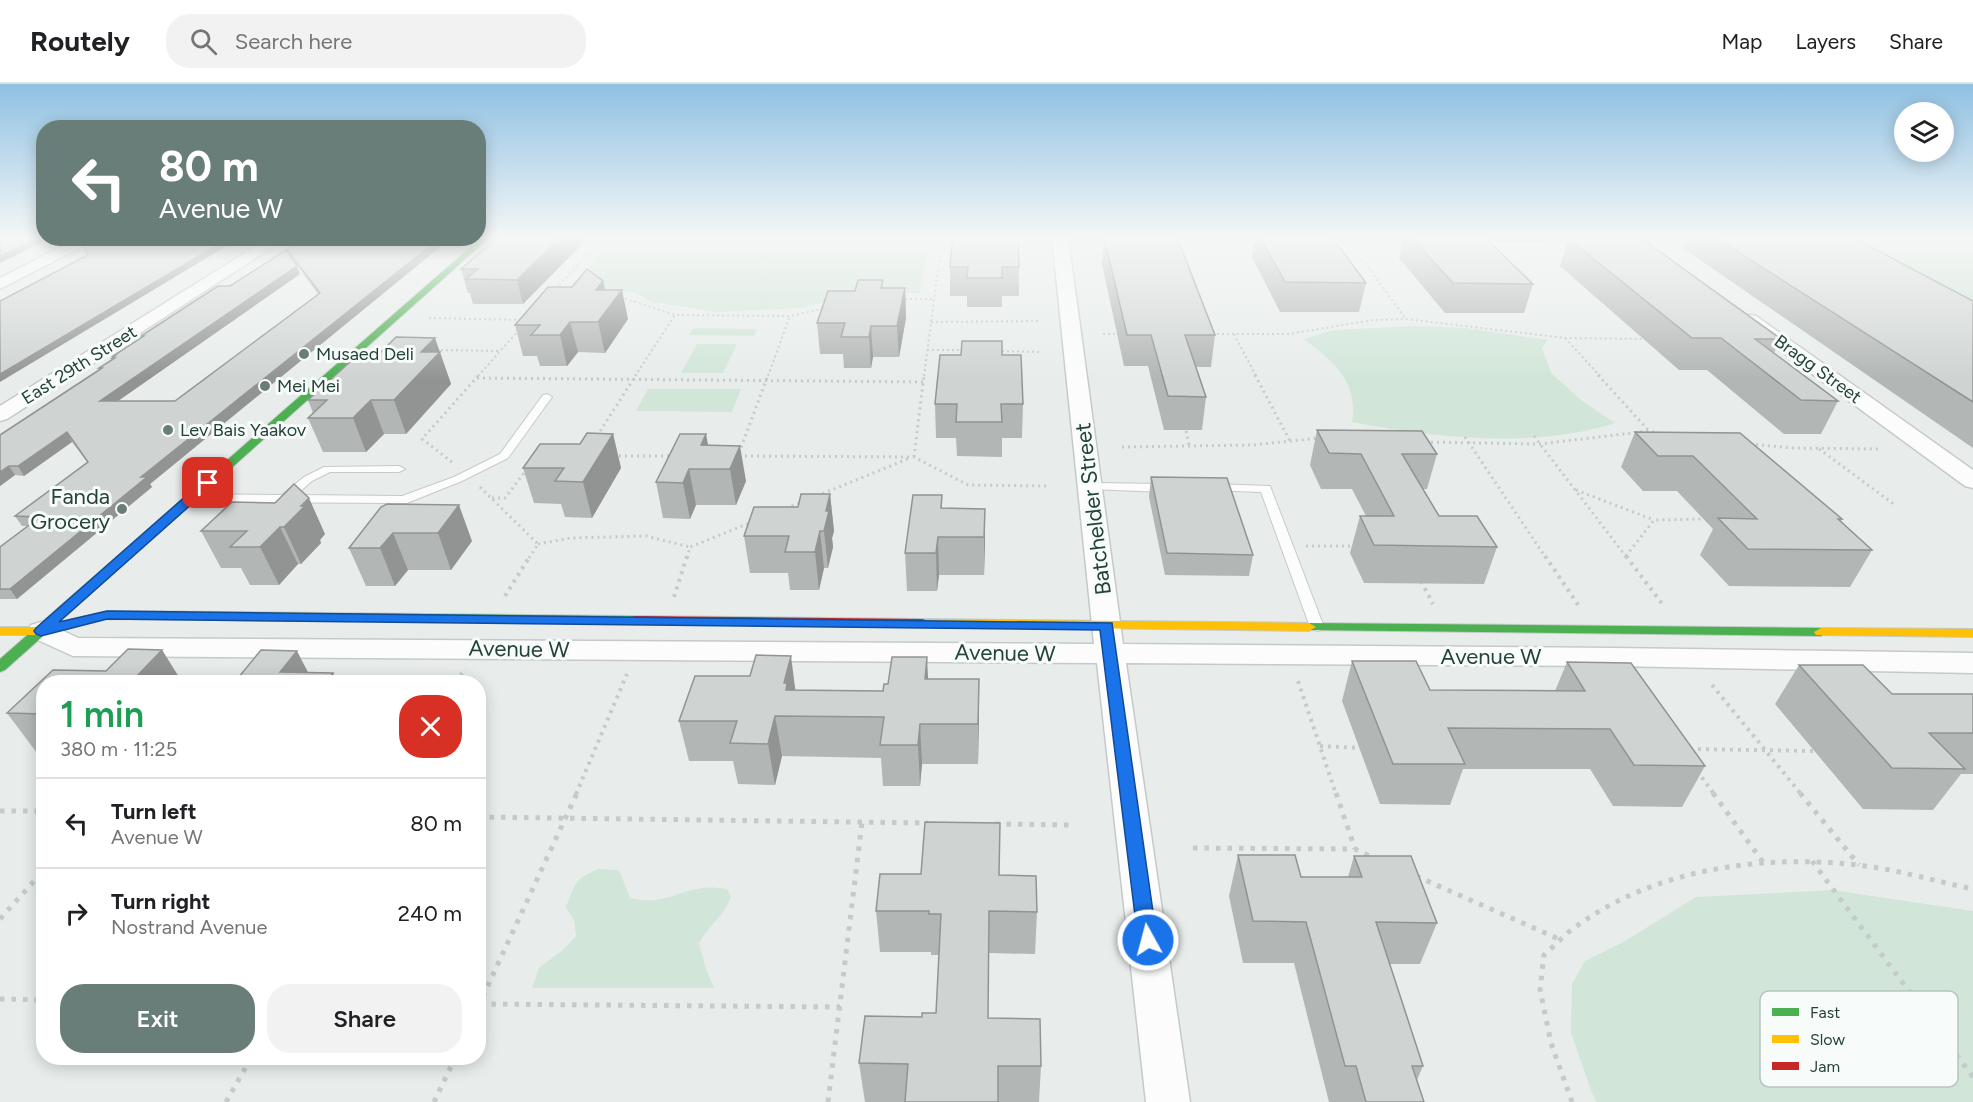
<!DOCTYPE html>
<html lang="en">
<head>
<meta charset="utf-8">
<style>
  :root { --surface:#fff; --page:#f2f2f2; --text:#202124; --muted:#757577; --line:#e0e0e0; --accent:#697e78 }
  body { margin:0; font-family:Figtree,sans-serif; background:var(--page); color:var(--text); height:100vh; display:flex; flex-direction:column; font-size:22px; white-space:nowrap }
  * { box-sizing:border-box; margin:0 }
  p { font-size:20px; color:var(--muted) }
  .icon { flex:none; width:33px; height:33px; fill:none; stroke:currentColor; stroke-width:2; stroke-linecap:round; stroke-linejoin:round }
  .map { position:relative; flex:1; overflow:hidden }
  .side { position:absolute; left:36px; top:591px; width:450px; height:390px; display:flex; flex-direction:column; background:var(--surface); border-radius:24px; box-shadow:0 3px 15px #0003 }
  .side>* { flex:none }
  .guide { position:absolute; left:36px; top:36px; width:450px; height:126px; border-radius:24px; box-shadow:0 3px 15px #0003; background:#697e78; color:#fff; overflow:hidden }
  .fabs { position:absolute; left:1894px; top:18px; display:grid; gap:12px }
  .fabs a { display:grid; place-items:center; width:60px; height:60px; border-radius:50%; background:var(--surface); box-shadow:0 3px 15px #0003; font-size:30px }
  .pin { position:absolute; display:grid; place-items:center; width:51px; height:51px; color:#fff; margin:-26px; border-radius:12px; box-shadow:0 3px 9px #0006 }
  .me { position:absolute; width:66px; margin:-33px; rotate:353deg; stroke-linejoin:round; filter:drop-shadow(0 0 4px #0008) }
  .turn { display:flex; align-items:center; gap:21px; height:126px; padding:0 24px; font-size:27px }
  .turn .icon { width:78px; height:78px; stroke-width:2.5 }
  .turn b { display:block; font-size:42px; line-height:51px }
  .round { display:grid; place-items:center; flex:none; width:63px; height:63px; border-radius:24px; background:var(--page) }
  .headline { display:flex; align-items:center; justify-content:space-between; height:102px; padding:0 24px }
  h1 { font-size:36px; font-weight:600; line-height:45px; color:#1e9e55 }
  .action { display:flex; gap:12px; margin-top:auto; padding:12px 24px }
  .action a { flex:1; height:69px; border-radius:24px; background:var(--accent); color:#fff; font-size:24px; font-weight:600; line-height:69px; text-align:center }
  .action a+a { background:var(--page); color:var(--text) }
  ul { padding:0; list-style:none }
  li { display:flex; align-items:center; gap:18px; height:90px; padding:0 24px; border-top:2px solid var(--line) }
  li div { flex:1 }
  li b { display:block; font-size:22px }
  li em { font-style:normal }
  header { display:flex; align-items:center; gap:36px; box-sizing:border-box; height:84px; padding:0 30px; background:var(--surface); border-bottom:2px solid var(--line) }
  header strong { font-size:28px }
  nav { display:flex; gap:33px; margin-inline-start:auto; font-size:21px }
  .search { width:420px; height:54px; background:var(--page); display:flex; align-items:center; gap:15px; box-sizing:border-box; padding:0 21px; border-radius:24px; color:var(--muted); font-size:22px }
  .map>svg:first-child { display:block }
  .green { fill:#d1e6d8 }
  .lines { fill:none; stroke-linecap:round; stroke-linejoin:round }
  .lane-casing { stroke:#c5cac8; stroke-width:2 }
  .street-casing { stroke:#c5cac8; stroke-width:3 }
  .fast-casing { stroke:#c3cbc8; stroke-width:2 }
  .slow-casing { stroke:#c3cbc8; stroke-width:2 }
  .jam-casing { stroke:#c3cbc8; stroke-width:2 }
  .path-far3 { stroke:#c3ccca; stroke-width:2; stroke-dasharray:2 3; stroke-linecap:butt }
  .path-far2 { stroke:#c3ccca; stroke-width:3; stroke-dasharray:2 4; stroke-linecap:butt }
  .path-far1 { stroke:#c3ccca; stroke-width:4; stroke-dasharray:3 5; stroke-linecap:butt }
  .path { stroke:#c3ccca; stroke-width:5; stroke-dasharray:4.5 7; stroke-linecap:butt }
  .lane { fill:#fcfcfc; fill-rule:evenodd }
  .street { fill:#fcfcfc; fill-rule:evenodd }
  .fast { fill:#4caf50; fill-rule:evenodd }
  .slow { fill:#ffc107; fill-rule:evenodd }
  .jam { fill:#c62828; fill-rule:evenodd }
  .wall { fill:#b2b6b5 }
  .shaded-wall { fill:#919493 }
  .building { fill:#cfd4d2; stroke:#919493; stroke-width:1.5 }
  .route { fill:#1a73e8; stroke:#114b97; stroke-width:1.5 }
  .poi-dot { fill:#697e78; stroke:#f7fbf9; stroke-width:2 }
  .labels { text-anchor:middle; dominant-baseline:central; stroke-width:6; stroke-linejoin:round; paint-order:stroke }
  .far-poi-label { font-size:18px; fill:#24423a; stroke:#f7fbf9; text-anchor:start }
  .far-street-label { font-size:18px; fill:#24423a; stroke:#f7fbf9 }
  .poi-label { font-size:22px; fill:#24423a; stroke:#f7fbf9; text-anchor:end }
  .street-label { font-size:22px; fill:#24423a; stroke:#f7fbf9 }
  .key { fill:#f7fbf9; stroke:#b8c4c0; stroke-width:1.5 }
  .key-label { font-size:16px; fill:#24423a }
</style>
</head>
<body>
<header>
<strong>Routely</strong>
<div class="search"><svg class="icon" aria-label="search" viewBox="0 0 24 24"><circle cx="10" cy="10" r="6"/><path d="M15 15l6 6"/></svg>Search here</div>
<nav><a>Map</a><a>Layers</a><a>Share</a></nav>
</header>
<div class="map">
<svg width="1973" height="1018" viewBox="0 0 1973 1018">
  <rect width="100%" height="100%" fill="#e8edeb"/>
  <g class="green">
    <path d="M1891,153H1973V223L1861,163Z"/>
    <path d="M604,165L928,166L919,209H864L800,224L716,228L652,218L633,208L567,207Z"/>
    <path d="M1414,242L1465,244L1548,256L1542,264L1551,289L1581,316L1615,339C1535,365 1434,354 1352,338C1359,298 1333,277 1304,255L1334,246Z"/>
    <path d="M693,244L757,245L754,252L689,251Z"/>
    <path d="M697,260H737L723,289H681Z"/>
    <path d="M648,305H741L732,328L636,327Z"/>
    <path d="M599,785L619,786L630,814C663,822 673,808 703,804C711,803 719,804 727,805L731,813C725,831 708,842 699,859L707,888L714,904H532L539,884L564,865L576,852L574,836L566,823C576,798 574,795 599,785Z"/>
    <path d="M1832,806L1973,827V1018H1597L1592,1009L1571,949L1572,900L1585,877L1625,857L1696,813Z"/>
  </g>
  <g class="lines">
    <g class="lane-casing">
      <g id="lane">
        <path d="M547,310L552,313L508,374L462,397L407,419L191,418L185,414L191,410L282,411L304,393L324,383L399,382L405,385L399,388H330L312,397L296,411L402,412L454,393L500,370L543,311Z"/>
        <path d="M1091,399L1166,400L1172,404L1166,408L1087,405L1085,403Z"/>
        <path d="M1212,400L1270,402L1324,543L1322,546L1317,547L1310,543L1261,408L1208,406L1206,404Z"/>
      </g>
    </g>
    <g class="street-casing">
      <g id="street">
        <path d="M1052,153H1068L1123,560L1613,564L1973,569V589L1613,582L1126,579L1190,1018H1146L1097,579L73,572L31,553L27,547L31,541L41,538L51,541L78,554L1094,560Z"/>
        <path d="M79,154H99L0,205V194Z"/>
        <path d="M269,154H287L7,335L0,337V322Z"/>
        <path d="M1750,231L1756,232L1973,386V404L1965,402L1744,240L1741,236L1744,232Z"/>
      </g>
    </g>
    <g class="fast-casing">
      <g id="fast">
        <path d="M482,153H490L5,586L0,588V575Z"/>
        <path d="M327,529L634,532L641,536L634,540L322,536L320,533Z"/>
        <path d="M1309,539L1821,544L1828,548L1821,552L1304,546L1302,543L1304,540Z"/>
      </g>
    </g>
    <g class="slow-casing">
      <g id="slow">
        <path d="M949,153H1332L1333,154L1329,156L953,155Z"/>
        <path d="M1547,153L1731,154L1735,156L1731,158L1544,157L1543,155Z"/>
        <path d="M107,527L327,529L334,533L327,537L107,535L41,551H0V543H41Z"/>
        <path d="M923,535L1309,539L1316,543L1309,547L918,542L916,539L918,536Z"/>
        <path d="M1821,544L1973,545V553L1816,551L1814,548Z"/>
      </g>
    </g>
    <g class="jam-casing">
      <g id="jam">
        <path d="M1326,153H1547L1551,155L1547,157L1329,156Z"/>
        <path d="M634,532L923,535L930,539L923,543L629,539L627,536Z"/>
      </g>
    </g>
    <g class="path-far3">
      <path d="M1362,175L1406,235"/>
      <path d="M556,205L596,161"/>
      <path d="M620,213L675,231L790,232L825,224"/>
      <path d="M900,215H934"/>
      <path d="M429,234L523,236"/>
      <path d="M931,238L1039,237"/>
      <path d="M1103,250H1120"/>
      <path d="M1212,250H1289L1373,236L1406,235L1565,254L1646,255"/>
      <path d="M1234,250L1256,292"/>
      <path d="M1565,254L1600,292"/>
      <path d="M436,266L500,267"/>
      <path d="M927,266H966"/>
      <path d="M997,267L1041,268"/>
      <path d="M478,292L519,246"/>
      <path d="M635,292L675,231"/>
      <path d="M768,292L790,232"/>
      <path d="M924,292L940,169"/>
    </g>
    <g class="path-far2">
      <path d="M1255,291L1290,357"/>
      <path d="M1598,291L1649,347"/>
      <path d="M477,294L923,298"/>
      <path d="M1185,341L1189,361"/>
      <path d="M597,352L636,291"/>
      <path d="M1534,352L1627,474"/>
      <path d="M1465,353L1546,474"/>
      <path d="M1425,358L1540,360L1649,347L1659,349"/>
      <path d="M1750,360L1792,364L1881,365"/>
      <path d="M1122,363L1253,361L1319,354"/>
      <path d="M1819,365L1895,421"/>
      <path d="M739,369L768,291"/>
      <path d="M613,372H671"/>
      <path d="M739,372L914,373L968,401L1048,402"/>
      <path d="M914,373L924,291"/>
      <path d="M452,378L422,355L479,291"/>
      <path d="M480,403L538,460L529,474"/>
      <path d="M1576,406L1654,436"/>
      <path d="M817,412L910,374"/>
      <path d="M492,414H505L527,385"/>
      <path d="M786,424L802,418"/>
      <path d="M538,460L571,454L646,452L690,463"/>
      <path d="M1306,462H1355"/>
      <path d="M1626,472L1654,436L1704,435"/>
      <path d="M687,474L690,463L752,438"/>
    </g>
    <g class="path-far1">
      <path d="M1545,472L1579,522"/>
      <path d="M1626,472L1663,521"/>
      <path d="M1421,497L1433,520"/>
      <path d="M505,512L530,472"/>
      <path d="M674,513L687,472"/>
      <path d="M1298,597L1336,710"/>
      <path d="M457,598L462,589"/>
      <path d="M1712,601L1801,710"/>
      <path d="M1320,662L1361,664"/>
      <path d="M1690,665L1818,667"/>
      <path d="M1697,687L1714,710"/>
      <path d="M576,710L627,590"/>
    </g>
    <g class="path">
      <path d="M1336,709L1355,765"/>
      <path d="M1713,709L1765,781"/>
      <path d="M1800,709L1859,781"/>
      <path d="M0,727H44"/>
      <path d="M478,733L928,739"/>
      <path d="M995,740L1072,741"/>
      <path d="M1193,764L1355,765L1374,774"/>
      <path d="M1812,777L1973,993"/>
      <path d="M1416,792L1561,856"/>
      <path d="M0,835L44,786"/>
      <path d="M0,915L44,916"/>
      <path d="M480,920L840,923"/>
      <path d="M478,923L577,709"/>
      <path d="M226,1018L251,974"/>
      <path d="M434,1018L455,974"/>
      <path d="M828,1018L862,738"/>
      <path d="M1572,1018L1551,959L1540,905L1544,871C1554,862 1563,852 1574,844C1653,785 1762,770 1857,781C1896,785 1934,797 1973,805"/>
    </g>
    <use href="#lane" class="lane"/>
    <use href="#street" class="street"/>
    <use href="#fast" class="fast"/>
    <use href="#slow" class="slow"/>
    <use href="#jam" class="jam"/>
  </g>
  <g class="wall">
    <path d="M589,153L523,220H473L470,209H468L461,185Z"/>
    <path d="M1104,153L1215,251L1211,283H1196L1206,313L1202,346H1164L1148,282H1124L1102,180Z"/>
    <path d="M1255,153H1332L1366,199L1359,228H1280L1252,173Z"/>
    <path d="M1404,153H1484L1533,200L1524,229H1445L1399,174Z"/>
    <path d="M1687,153H1852L1973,217V364L1683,164Z"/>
    <path d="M303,154H451L150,400L152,403L17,515H0V463L27,442H22L15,432L87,378L72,358L24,392L15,391L0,402V351L100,286L99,284L112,275V274L113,273V272L141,253V252L230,202L300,190L118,317H175L318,210L290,172L287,165Z"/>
    <path d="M1569,155L1781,255L1774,269L1838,317L1821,350H1784L1707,286H1679L1560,182Z"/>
    <path d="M950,183H1019V212H1002V223H967V212H950Z"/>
    <path d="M603,197L605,206L628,235L605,269L578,268L567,282H540L537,272H523L515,241L572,203Z"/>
    <path d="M883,204H905L906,234L899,273H873L871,284H844L843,270H820L817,239Z"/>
    <path d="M440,268L451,300L406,350H384L366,368H323L308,334L313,329L308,316Z"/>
    <path d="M1002,271L1023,320L1022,354H1002V373L957,372L956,354H936L935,320Z"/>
    <path d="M1317,346L1437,370L1427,405H1423L1439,432L1497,463L1484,500L1364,499L1350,469L1360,432H1366L1352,405H1321L1310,381Z"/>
    <path d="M1635,348L1842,435L1841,437L1872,466L1850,503L1729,502L1700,471L1713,445L1677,407H1643L1621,383Z"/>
    <path d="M613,350L621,384L592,434L565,433L561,420L534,419L523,384L580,360Z"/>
    <path d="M706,350L708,361L746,397L736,421H696L690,435L663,434L656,398Z"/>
    <path d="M1151,393L1253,471L1249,492L1165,491L1149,413Z"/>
    <path d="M830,410L834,447L832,454L833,463L828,484H824L819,506H790L788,489H750L744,452L798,423Z"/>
    <path d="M942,411V424L985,425L984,491H939L937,507H907L905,469Z"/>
    <path d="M232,418L325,450L320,456L321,459L301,480H298L279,501H250L241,484H221L201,447Z"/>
    <path d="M381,423L472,457L451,486H408L395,502H366L349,464Z"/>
    <path d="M128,565L162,566L182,598H44V670L37,669L7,629L53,586L106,587Z"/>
    <path d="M1352,577L1430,606L1555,607L1567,578L1705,682L1682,723L1613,722L1590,685H1463L1450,721L1380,720L1342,617Z"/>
    <path d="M1799,581L1892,610H1973V690H1961L1933,726L1863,725L1775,620Z"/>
    <path d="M928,595H979L978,680H922L920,702H883L881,674L782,672L775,701L738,700L733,677H689L679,637L796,606L883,607Z"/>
    <path d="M1238,771L1301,793H1348L1354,772L1437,839L1420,880H1389L1423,982L1417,996L1424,1018H1329L1294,879H1243L1229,812Z"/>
    <path d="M999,791L1037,828L1035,870L989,869L988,934L1041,982L1039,1018H865L859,979L922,933L936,929L939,871H931V868H880L876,827Z"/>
  </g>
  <g class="shaded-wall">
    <path d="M41,153H44V154H51L0,179V172Z"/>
    <path d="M561,153H589L523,220L517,196Z"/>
    <path d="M229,154H240L0,298V290Z"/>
    <path d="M440,154H451L150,400L152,403L17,515L10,505L141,393Z"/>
    <path d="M297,182L300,190L105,326L100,317Z"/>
    <path d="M603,197L609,224L622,206L628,235L605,269L598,238L596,206Z"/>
    <path d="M905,204L906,234L899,273L897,242Z"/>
    <path d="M570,238L578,268L567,282L560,251Z"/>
    <path d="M871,242L873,273L871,284L869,253Z"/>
    <path d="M435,254L451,300L406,350L394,316L421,268Z"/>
    <path d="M371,316L384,350L366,368L353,334Z"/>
    <path d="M67,348L72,358L24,392L18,382Z"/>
    <path d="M613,350L621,384L592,434L583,398Z"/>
    <path d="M706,350L712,385L701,361Z"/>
    <path d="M740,362L746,397L736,421L730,385Z"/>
    <path d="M9,382L15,391L0,402V388Z"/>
    <path d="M689,385L696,421L690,435L683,399Z"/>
    <path d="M830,410L834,447L832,454L833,463L828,484L824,447L826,427Z"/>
    <path d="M309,414L325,450L320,456L321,459L301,480L284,443Z"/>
    <path d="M459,421L472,457L451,486L438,449Z"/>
    <path d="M985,425V461L984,491V453Z"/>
    <path d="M280,443L298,480L279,501L260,463Z"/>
    <path d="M820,447L824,484L819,506L815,468Z"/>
    <path d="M393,449L408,486L395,502L380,464Z"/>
    <path d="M938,453L939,491L937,507L936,469Z"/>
    <path d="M162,566L182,598H133L136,593Z"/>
    <path d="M297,567L313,598L280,588Z"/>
    <path d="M791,572L796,611L789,632L784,599Z"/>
    <path d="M927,573L929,613L925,595Z"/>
    <path d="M333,589L338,598H326Z"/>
    <path d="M979,595V635L978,680V640Z"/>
    <path d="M775,632L782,672L775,701L768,660Z"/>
    <path d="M920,640L922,680L920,702L918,661Z"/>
  </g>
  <g class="building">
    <path d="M0,153H41L0,172Z"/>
    <path d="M498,153H561L517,196L466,195L478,185H461Z"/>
    <path d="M953,153H1018L1019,183H1002V194H967L968,183H950Z"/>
    <path d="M1104,153H1177L1215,251H1185L1206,313L1168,312L1151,251H1127Z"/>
    <path d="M1260,153H1332L1366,199L1285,198Z"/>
    <path d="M1411,153H1484L1533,200L1453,199Z"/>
    <path d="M1715,153H1852L1973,217V318Z"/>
    <path d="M89,154H229L0,290V217L88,171L82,159Z"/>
    <path d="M303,154H440L141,393H147L10,505H0V463L40,433L15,432L88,378L67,348L18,382H9L0,388V351L99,286L102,284H99L115,274H112L115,272H113L144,252H141L218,202H230L286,166L297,182L100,317H175L320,209L287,165Z"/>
    <path d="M1569,155H1642L1781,255H1755L1838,317L1801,316L1721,254H1692Z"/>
    <path d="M587,185L603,197L596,206H622L598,238H570L560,251H531L540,241H515L548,203H572Z"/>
    <path d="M858,196H883L881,204H905L897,242H871L869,253H841L845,239H817L828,207H855Z"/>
    <path d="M396,253L435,254L421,268H440L394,316H371L353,334H308L327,316H308L361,268H381Z"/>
    <path d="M962,257H1002V271H1021L1023,320H1001L1002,338H956L957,320H935L940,271H961Z"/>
    <path d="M1317,346L1422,347L1437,370H1402L1439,432H1477L1497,463L1374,461L1360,432H1394L1361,370L1329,369Z"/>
    <path d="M1635,348L1740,349L1842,435H1838L1872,466L1748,465L1718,434L1757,435L1693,372H1658Z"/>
    <path d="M587,349L613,350L583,398L555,397L564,384H523L540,360H580Z"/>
    <path d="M680,350H706L701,361L740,362L730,385H689L683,399L656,398Z"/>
    <path d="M1151,393L1227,394L1253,471L1167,469Z"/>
    <path d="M294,400L309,414L301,422H305L284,443H280L260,463H230L247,447H201L232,418L275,419Z"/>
    <path d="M801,410H830L826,427H829L824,447H820L815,468H785L789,452H744L754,423H798Z"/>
    <path d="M913,411H942L941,424L985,425L984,453H938L936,469H905Z"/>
    <path d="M387,420L459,421L438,449H393L380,464H349L381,423Z"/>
    <path d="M128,565L162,566L136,593H139L133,598H44V630L7,629L53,586L106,587Z"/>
    <path d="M261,566L297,567L280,588L333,589L326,598H230L235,594H238Z"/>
    <path d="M756,571L791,572L784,599H787L786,606L883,607L884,600H888L892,573H927L925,595H979L978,640H920L918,661H880L884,633L775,632L768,660L730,659L737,637H679L695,592H750Z"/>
    <path d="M1352,577H1416L1430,606L1585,607L1567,578L1631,579L1705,682L1634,681L1610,645L1448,644L1465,680H1393Z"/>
    <path d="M1799,581H1863L1892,610H1973V649H1929L1965,685L1892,684Z"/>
    <path d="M925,738L1000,739L999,791L1036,792L1037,828L989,827L988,934L1040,935L1041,982H998V1018H905L908,980L859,979L865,932L922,933V929H936L941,830H929V827H876L880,790H921Z"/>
    <path d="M1238,771H1295L1301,793H1362L1354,772H1411L1437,839L1376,838L1423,982H1412L1424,1018H1366L1356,982H1345L1306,838L1253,837Z"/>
  </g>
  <linearGradient id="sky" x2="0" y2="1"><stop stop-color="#8fc1e3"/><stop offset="0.52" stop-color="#f5f7f6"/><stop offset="1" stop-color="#f5f7f6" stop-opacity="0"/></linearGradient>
  <rect width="1973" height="295" fill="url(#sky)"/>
  <path class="route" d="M208,395L212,396V402L59,538L107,527L1112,539L1157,856L1155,862L1148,865L1141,862L1138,856L1100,546L107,535L41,552L36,550L34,547L36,544L204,396Z"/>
  <g class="poi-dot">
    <circle cx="304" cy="270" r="6"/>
    <circle cx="265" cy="302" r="6"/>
    <circle cx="168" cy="346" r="6"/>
    <circle cx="122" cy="425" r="6"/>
  </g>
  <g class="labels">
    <g class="far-poi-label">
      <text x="316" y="270">Musaed Deli</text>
      <text x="277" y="302">Mei Mei</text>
      <text x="180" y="346">Lev Bais Yaakov</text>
    </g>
    <g class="far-street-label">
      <text transform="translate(79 281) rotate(-32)">East 29th Street</text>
      <text transform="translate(1818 285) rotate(36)">Bragg Street</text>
    </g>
    <g class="poi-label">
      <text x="110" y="412">Fanda<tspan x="110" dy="25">Grocery</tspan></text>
    </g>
    <g class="street-label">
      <text transform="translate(1093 425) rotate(-97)">Batchelder Street</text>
      <text transform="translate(519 565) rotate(1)">Avenue W</text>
      <text transform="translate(1005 569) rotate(1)">Avenue W</text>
      <text x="1491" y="572">Avenue W</text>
    </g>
  </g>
  <rect x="1760" y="907" width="198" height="96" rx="9" class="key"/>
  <rect x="1772" y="924" width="27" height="8" fill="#4caf50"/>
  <rect x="1772" y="951" width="27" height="8" fill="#ffc107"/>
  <rect x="1772" y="978" width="27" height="8" fill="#c62828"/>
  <g class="key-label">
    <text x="1810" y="934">Fast</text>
    <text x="1810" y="961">Slow</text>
    <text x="1810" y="988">Jam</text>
  </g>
</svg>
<div class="fabs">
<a><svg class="icon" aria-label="layers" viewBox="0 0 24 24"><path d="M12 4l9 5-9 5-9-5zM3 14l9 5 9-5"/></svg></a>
</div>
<div class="pin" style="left:208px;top:399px;background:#d93025"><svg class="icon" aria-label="arrive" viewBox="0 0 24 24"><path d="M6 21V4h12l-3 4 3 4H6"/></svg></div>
<svg class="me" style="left:1148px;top:856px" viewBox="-20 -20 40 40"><circle r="17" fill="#1a73e8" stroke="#fff" stroke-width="3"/><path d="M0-11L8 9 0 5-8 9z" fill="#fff"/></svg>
<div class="guide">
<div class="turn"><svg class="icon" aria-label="left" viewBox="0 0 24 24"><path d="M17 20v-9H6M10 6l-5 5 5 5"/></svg><div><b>80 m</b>Avenue W</div></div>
</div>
<section class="side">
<div class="headline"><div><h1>1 min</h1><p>380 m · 11:25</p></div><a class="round" style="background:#d93025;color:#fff"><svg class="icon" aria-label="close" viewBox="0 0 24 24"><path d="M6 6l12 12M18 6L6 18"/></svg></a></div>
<ul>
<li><svg class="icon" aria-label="left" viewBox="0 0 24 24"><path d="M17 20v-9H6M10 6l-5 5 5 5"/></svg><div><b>Turn left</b><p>Avenue W</p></div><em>80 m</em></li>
<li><svg class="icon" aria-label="right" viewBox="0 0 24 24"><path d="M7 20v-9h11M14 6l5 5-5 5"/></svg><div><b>Turn right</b><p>Nostrand Avenue</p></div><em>240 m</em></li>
</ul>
<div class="action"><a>Exit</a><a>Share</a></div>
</section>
</div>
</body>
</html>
